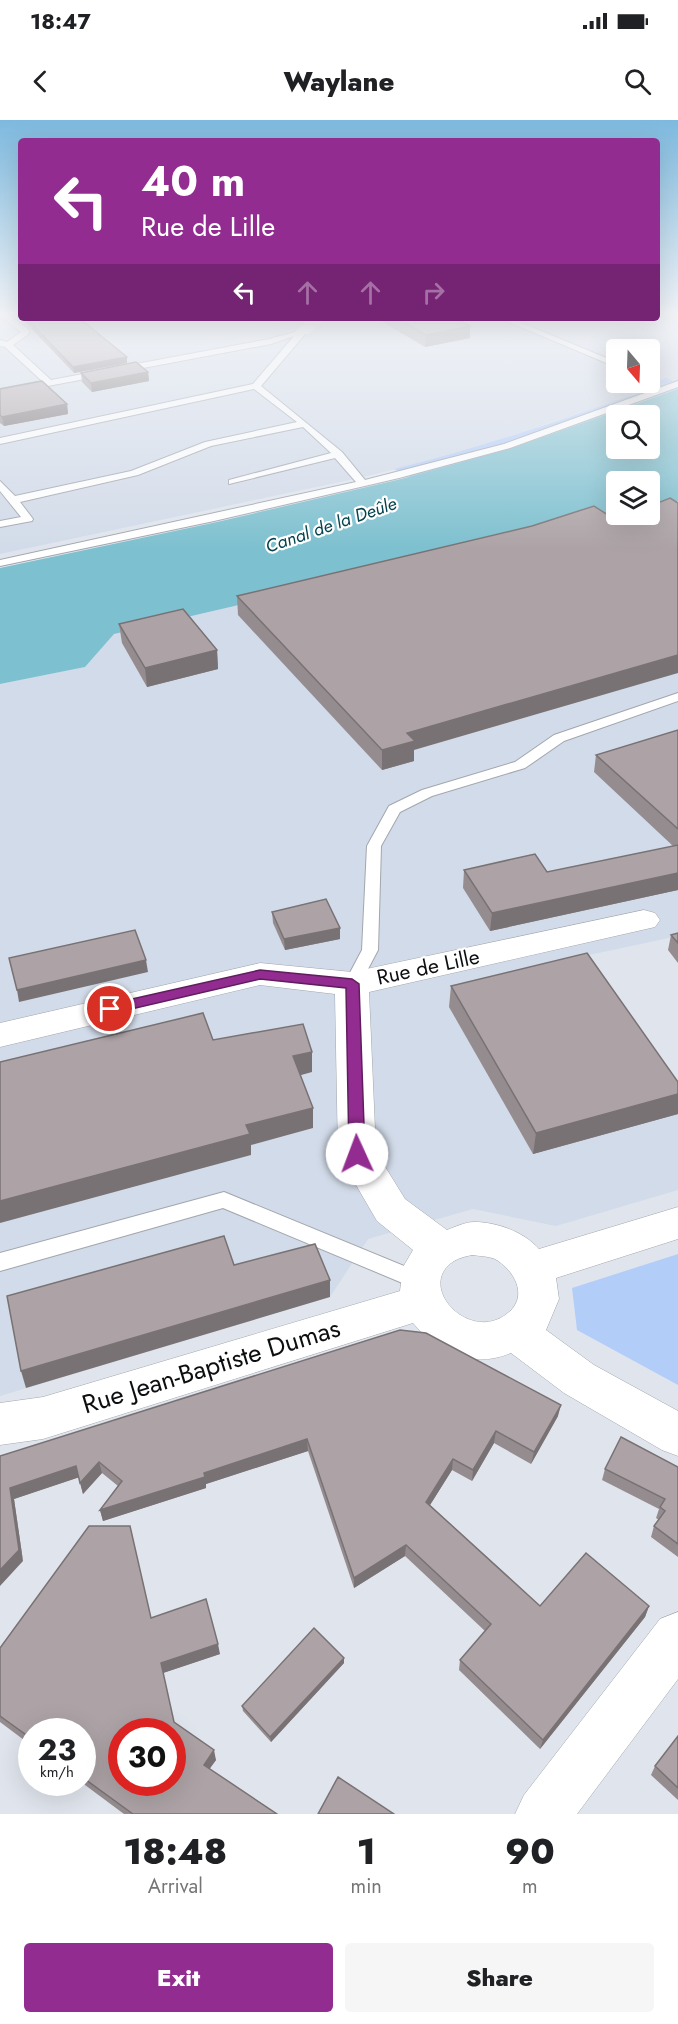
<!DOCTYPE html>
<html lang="en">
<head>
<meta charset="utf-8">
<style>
  :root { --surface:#fff; --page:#f6f6f6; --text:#202124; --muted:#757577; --accent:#932c90 }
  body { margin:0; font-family:Jost,sans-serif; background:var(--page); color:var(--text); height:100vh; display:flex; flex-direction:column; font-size:22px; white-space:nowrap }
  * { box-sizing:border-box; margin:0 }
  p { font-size:20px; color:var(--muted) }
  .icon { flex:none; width:33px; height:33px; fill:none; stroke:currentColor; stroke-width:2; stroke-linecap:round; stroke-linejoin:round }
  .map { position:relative; height:1694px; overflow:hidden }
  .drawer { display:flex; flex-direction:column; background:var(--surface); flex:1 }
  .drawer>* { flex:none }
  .guide { position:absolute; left:18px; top:18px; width:642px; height:183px; border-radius:6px; box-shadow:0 6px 24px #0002; background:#932c90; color:#fff; overflow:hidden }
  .needle { width:39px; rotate:161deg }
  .buttons { position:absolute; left:606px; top:219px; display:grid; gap:12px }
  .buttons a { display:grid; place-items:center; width:54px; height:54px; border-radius:6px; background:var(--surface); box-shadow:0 6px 24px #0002; font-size:30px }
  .speed { position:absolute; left:18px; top:1598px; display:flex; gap:12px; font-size:30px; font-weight:700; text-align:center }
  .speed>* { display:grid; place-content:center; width:78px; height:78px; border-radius:50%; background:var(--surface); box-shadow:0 6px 24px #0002; line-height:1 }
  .speed small { font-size:15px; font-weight:400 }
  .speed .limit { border:9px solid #d22; background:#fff; color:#111 }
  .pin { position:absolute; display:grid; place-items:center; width:51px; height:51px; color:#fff; margin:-26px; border:3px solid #fff; border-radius:50%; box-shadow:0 2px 6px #0007 }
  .me { position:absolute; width:66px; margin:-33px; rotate:358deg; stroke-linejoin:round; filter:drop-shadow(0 0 4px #0008) }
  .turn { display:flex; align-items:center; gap:21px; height:126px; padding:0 24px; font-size:27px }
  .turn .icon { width:78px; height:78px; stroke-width:2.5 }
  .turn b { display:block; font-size:42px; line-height:51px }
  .lanes { display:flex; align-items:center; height:57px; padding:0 24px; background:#0003; justify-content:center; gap:30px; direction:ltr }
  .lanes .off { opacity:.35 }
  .eta { display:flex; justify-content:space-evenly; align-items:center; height:102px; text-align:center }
  .eta b { font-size:36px; font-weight:800; line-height:42px }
  .button { display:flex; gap:12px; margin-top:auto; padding:12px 24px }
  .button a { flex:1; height:69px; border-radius:6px; background:var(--accent); color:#fff; font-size:24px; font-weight:800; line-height:69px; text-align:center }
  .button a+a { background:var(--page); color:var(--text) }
  .status { display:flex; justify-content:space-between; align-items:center; height:42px; padding:0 30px; background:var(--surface); direction:ltr }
  .status svg { height:16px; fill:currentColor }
  header { display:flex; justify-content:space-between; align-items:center; height:78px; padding:0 24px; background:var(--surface); font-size:27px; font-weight:800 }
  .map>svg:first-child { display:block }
  .built { fill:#d2dbe9; fill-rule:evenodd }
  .green { fill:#b3cdf9 }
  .water { fill:#7dc0cf; fill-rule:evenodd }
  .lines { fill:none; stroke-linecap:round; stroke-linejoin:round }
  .lane-casing { stroke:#a2a6ad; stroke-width:2 }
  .street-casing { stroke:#a2a6ad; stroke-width:1 }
  .lane { fill:#fff; fill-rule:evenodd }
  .street { fill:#fff; fill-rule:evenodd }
  .wall { fill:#958c8f }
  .shaded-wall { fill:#797274 }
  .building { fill:#ada3a6; stroke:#797274; stroke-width:1.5; fill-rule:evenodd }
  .route { fill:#932c90; stroke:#601d5e; stroke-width:1.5 }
  .labels { text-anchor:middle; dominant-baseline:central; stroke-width:4.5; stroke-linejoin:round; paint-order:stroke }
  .far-water-label { font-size:18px; font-style:italic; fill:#03434e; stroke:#fff }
  .street-label { font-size:21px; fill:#0c0e10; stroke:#fff }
  .near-street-label { font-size:26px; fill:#0c0e10; stroke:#fff }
</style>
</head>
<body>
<div class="status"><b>18:47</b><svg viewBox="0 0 49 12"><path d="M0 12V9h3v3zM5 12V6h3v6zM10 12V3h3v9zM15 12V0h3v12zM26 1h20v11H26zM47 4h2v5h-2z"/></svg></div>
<header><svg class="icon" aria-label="back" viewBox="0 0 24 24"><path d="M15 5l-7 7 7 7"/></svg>Waylane<svg class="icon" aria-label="search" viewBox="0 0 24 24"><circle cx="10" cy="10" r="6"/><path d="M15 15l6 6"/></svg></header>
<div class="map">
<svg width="678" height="1694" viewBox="0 0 678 1694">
  <rect width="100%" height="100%" fill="#e0e5ed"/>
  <g class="built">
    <path d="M0,191H21V198H162L170,201L190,198H266L274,204L285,198H657V191H678V259L643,266L648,270L454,335L359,358L0,434ZM616,230H650V262H616Z"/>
    <path d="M678,381V816L575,838L678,990V1070L556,1106L473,1089L368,1119L330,1177L0,1276V564L85,547L114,514L501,424L650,394V392Z"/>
  </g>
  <g class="green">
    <path d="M667,258L673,261L678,259V269L515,327L410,357L394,349C481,328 564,299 647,270L642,265Z"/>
    <path d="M678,1134V1265L577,1210L572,1168Z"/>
  </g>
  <path class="water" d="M678,269V381L650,392V362H616V394L643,395L501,424L114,514L85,547L0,564V448L217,402L401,359L515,327ZM616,296H650V328H616Z"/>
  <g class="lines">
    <g class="lane-casing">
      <g id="lane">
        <path d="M0,191H4L29,210V214L13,225L51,260L269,219L306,209V213L261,266L342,332L365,360L504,324L678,261V267L510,328L399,358L214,401L0,446V440L356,362L335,338L229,364V360L331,333L303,307L211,326L138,355L20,382L33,399L32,401L0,407V401L21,397L0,371V361L15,376L131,351L205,322L297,302L254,269L0,324V318L253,264L294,216L271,224L0,275V269L42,261L5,227L0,226V220L7,222L21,212L0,196Z"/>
        <path d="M499,198H510L616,242V247Z"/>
        <path d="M678,573V581L564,621L525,648L432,676L400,692L381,726L378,830L358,868H346L344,864L362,830L367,726L389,686L422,670L515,642L554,615Z"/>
        <path d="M224,1072L426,1155L429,1161L426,1167L419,1170L412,1167L223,1088L0,1151V1133Z"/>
      </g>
    </g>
    <g class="street-casing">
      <g id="street">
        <path d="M309,198H327L309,214H297L295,211Z"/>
        <path d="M644,790L655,793L660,800L655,807L369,872L376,1032L405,1079L447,1110C455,1107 465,1102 474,1102C497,1102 524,1112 539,1129L678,1087V1119L556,1158L559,1179L546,1210L594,1245L678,1291V1336L662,1330L564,1273L511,1233C472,1249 439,1234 413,1203L43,1319L0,1325V1283L43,1277L400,1171L403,1147L413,1130L377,1101L338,1034L335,874L260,865L0,927V903L260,843L352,852ZM472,1135C479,1136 488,1136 495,1139C513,1149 529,1175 509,1192C471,1226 414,1166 454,1141C459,1138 467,1136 472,1135Z"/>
        <path d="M678,1492V1559L577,1694H515L524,1675L660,1499Z"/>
      </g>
    </g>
    <use href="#lane" class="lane"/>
    <use href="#street" class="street"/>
  </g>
  <g class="wall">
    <path d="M21,198H79L127,237V243L74,253Z"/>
    <path d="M376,198H455L470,206V218L425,227Z"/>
    <path d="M148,252L149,261L92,272L82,262L81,253Z"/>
    <path d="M0,269L67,284L68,294L4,306L0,303Z"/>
    <path d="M237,476L414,630V641L382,650L238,495Z"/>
    <path d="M119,504L217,530L218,549L147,567L122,523Z"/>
    <path d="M678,610V770L490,811L463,768L464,750L547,752L673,726L594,652L596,635Z"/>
    <path d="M272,792L340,819L285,830L273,803Z"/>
    <path d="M678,813V843L668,830L671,815Z"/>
    <path d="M451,866L678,962V994L533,1034L449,887Z"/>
    <path d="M558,1296L531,1344L494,1323L472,1361L452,1350L430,1385L540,1486H649L645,1497L540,1629L459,1550L460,1540L485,1511L405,1436L354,1468L308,1331L206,1364V1368L103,1401L100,1390L118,1366L102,1353L83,1374L79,1357L14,1379L23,1441L0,1336Z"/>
    <path d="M678,1347V1437L651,1417L654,1406L659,1400L656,1398L659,1389L602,1360L605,1349Z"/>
    <path d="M0,1528L220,1534L163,1553L174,1602L216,1640L209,1649L277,1694H124L81,1662H82V1611H32V1626L0,1602Z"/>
    <path d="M344,1538V1543L271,1622L243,1591L242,1586Z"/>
    <path d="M678,1616V1680L651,1655L655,1646Z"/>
  </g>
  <g class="shaded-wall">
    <path d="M470,206V218L425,227L426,215Z"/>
    <path d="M127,237V243L74,253L73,247Z"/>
    <path d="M148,252L149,261L92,272L91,263Z"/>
    <path d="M67,284L68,294L4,306L2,297Z"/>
    <path d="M217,530L218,549L147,567L145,548Z"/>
    <path d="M678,535V553L414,630V641L382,650V630L407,613Z"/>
    <path d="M678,753V770L490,811L492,793Z"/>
    <path d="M340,808V819L285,830L284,819Z"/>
    <path d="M146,840L148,852L19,882L17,870Z"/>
    <path d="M312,932V952L294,957L293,936Z"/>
    <path d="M678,974V994L533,1034L536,1013Z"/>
    <path d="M313,988V1008L251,1025V1035L0,1103V1081L246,1005Z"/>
    <path d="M330,1160V1177L26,1268L21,1251Z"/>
    <path d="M561,1285L558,1296L531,1344L534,1332Z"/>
    <path d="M496,1311L494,1323L472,1361L473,1350Z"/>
    <path d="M307,1319L308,1331L206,1364V1368L103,1401L100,1390L204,1353Z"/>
    <path d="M453,1339L452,1350L425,1393L426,1382Z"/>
    <path d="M99,1342L102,1353L83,1374L80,1363Z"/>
    <path d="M76,1346L80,1357L14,1379L23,1441L0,1466V1450L10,1368Z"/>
    <path d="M406,1425L405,1436L354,1468V1458Z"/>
    <path d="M649,1486L645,1497L540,1629L543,1620Z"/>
    <path d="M218,1524L220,1534L163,1553L161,1543Z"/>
    <path d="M344,1538V1543L271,1622L270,1617Z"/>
    <path d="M214,1630L216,1640L206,1654L204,1645Z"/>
  </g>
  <g class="building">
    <path d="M26,198H79L127,237L73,247Z"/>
    <path d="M396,198H455L470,206L426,215Z"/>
    <path d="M136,242L148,252L91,263L81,253Z"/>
    <path d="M42,261L67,284L2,297L0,295V269Z"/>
    <path d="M670,378L678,383V535L407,613L415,621L382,630L237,476L532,406L594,386L614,399L627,394H650V386Z"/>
    <path d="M183,489L217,530L145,548L119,504Z"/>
    <path d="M678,610V709L596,635Z"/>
    <path d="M678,725V753L492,793L464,750L535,734L547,752Z"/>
    <path d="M326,779L340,808L284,819L272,792Z"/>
    <path d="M135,810L146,840L17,870L9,838Z"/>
    <path d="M678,813V823L671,815Z"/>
    <path d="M587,833L678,962V974L536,1013L451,866Z"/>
    <path d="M203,893L213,920L303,904L312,932L293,936L313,988L246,1005L250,1014L0,1081V942Z"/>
    <path d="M224,1116L234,1145L315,1124L330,1160L21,1251L7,1176Z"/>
    <path d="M400,1210L426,1213L561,1285L534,1332L496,1311L473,1350L453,1339L426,1382L540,1486L586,1433L649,1486L543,1620L460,1540L491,1504L406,1425L354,1458L307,1319L204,1353L205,1357L100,1390L122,1361L99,1342L80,1363L76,1346L10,1368L19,1430L0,1450V1336Z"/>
    <path d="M621,1317L678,1347V1424L654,1406L665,1391L660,1387L665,1379L605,1349Z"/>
    <path d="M89,1406H130L151,1498L206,1479L218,1524L161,1543L174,1602L214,1630L204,1645L277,1694H133L82,1657V1611H32V1619L0,1596V1528ZM122,1611H172V1662H122Z"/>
    <path d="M314,1508L344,1538L270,1617L242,1586Z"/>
    <path d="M678,1616V1668L655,1646Z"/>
    <path d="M338,1657L394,1694H318Z"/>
  </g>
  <linearGradient id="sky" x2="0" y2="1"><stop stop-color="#7db9de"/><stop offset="0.45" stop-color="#f1f3f7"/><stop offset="1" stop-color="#f1f3f7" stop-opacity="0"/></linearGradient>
  <rect width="678" height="429" fill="url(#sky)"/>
  <path class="route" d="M260,850L352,859L359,864L365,1034L363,1038H352L349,1034L346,868L260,859L110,894L103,889L110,884Z"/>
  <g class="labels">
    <g class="far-water-label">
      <text transform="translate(331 405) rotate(-19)">Canal de la Deûle</text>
    </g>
    <g class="street-label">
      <text transform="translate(428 847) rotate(-12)">Rue de Lille</text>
    </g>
    <g class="near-street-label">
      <text transform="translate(211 1246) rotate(-17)">Rue Jean-Baptiste Dumas</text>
    </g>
  </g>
</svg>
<div class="buttons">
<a><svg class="needle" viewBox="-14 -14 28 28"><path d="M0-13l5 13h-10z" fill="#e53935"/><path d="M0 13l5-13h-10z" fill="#757577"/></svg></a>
<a><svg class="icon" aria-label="search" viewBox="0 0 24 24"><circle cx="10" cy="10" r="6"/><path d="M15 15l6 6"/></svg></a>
<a><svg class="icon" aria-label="layers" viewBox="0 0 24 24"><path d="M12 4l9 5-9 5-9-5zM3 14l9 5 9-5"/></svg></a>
</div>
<div class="speed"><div>23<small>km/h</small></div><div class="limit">30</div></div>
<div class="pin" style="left:110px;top:889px;background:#d93025"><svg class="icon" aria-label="arrive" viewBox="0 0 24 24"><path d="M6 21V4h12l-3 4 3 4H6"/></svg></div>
<svg class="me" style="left:357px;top:1034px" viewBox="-20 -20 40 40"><circle r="19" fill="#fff"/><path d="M0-13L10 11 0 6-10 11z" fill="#932c90"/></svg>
<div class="guide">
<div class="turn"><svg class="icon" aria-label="left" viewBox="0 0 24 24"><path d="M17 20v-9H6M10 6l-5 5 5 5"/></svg><div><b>40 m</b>Rue de Lille</div></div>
<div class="lanes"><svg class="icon" aria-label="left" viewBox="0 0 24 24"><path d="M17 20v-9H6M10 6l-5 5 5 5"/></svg><svg class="icon off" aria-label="ahead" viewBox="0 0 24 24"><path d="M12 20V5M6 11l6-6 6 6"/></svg><svg class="icon off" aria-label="ahead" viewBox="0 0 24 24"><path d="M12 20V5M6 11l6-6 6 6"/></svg><svg class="icon off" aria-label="right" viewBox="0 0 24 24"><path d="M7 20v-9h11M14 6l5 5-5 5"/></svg></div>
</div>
</div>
<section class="drawer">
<div class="eta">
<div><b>18:48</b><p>Arrival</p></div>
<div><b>1</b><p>min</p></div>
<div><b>90</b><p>m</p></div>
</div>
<div class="button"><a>Exit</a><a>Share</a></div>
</section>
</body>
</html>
